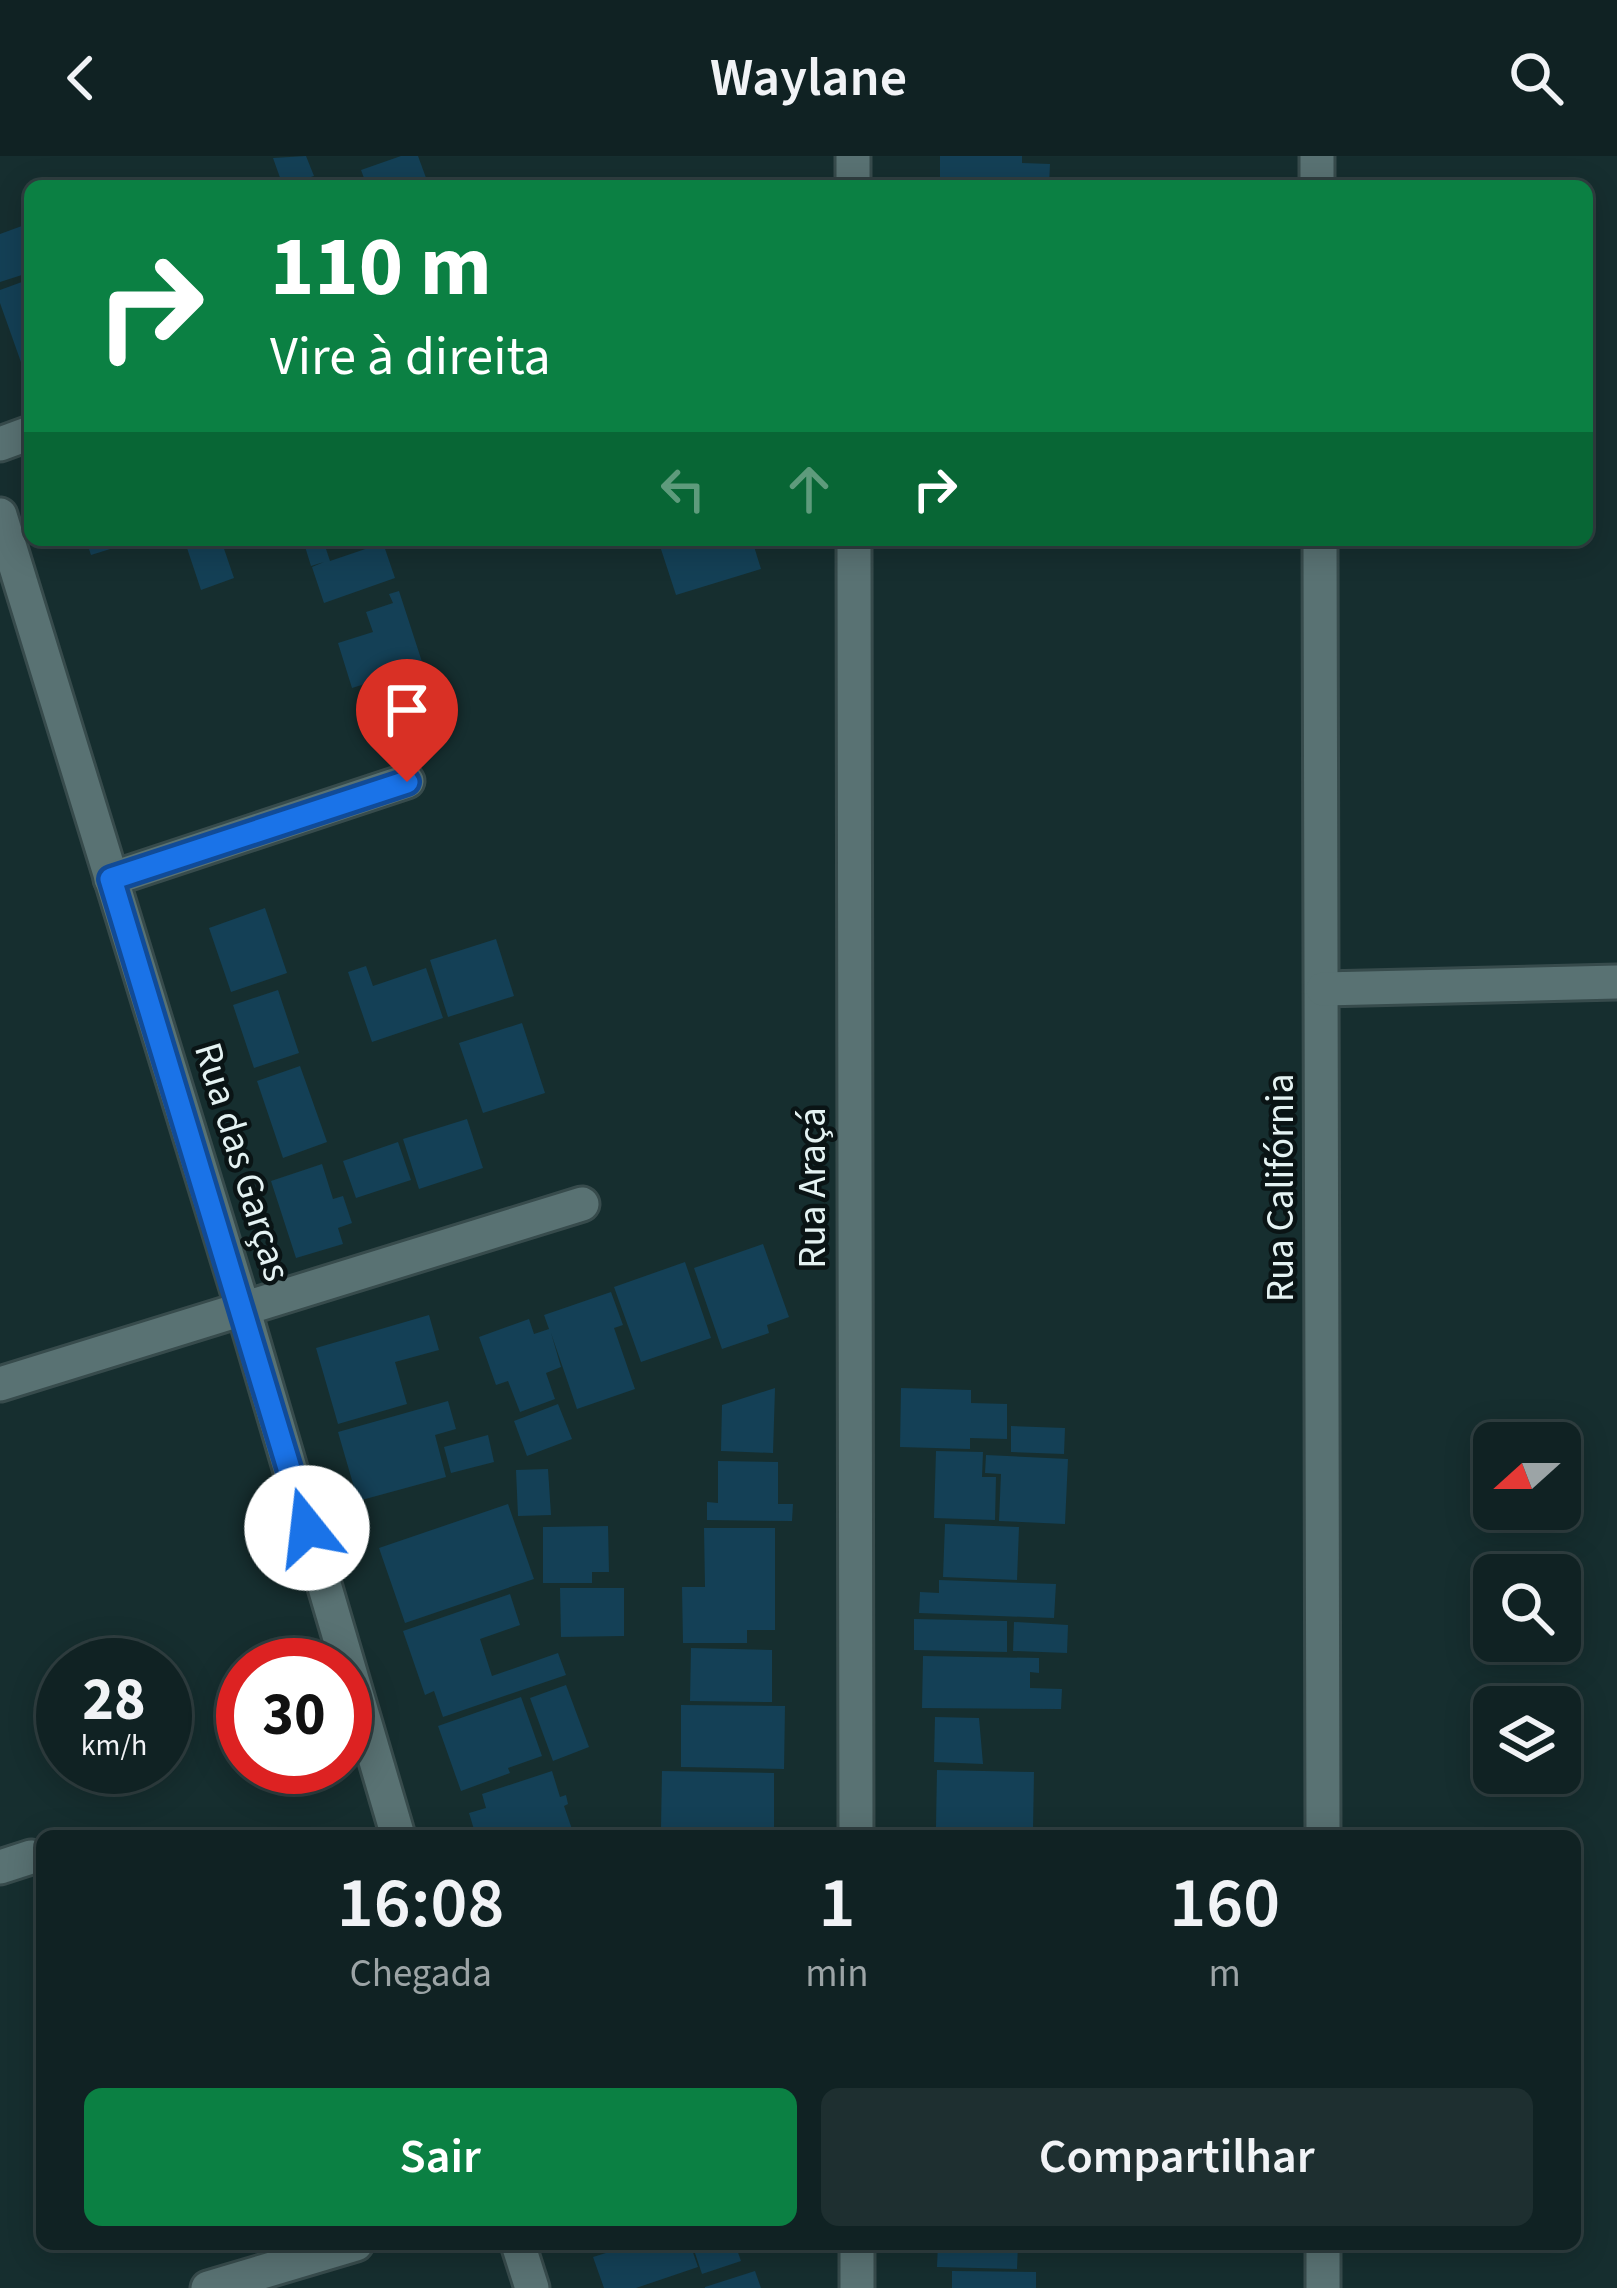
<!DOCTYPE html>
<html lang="pt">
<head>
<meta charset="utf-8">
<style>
  :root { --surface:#102223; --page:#1e2f30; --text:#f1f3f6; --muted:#9ca4a6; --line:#303f41; --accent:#0b8043 }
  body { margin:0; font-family:"Source Sans 3",sans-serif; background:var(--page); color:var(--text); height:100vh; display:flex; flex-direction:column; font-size:45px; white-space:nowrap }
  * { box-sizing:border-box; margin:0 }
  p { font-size:39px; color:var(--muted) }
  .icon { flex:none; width:66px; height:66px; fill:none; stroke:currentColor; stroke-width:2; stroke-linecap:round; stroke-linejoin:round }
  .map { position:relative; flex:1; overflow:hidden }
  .side { position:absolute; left:36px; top:1674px; width:1545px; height:420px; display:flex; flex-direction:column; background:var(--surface); border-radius:18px; box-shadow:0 6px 30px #0003,0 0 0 3px var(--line) }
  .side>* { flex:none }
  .top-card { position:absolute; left:24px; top:24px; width:1569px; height:366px; border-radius:18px; box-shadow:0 6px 30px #0003,0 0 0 3px var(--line); background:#0b8043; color:#fff; overflow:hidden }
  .needle { width:78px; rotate:249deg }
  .tools { position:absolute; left:1473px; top:1266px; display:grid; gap:24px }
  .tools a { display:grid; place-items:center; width:108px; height:108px; border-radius:18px; background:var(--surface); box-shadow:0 6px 30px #0003,0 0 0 3px var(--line); font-size:60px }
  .speed { position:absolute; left:36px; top:1482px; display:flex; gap:24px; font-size:60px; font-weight:700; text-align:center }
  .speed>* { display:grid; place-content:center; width:156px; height:156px; border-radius:50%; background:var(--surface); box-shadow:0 6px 30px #0003,0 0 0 3px var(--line); line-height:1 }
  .speed small { font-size:30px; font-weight:400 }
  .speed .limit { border:18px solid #d22; background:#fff; color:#111 }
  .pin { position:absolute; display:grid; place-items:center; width:102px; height:102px; color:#fff; margin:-123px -51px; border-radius:50% 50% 50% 0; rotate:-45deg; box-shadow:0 0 12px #0007 }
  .pin .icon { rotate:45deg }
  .me { position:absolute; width:132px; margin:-66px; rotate:344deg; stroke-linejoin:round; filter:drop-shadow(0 0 9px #0008) }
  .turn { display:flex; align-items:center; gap:42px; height:252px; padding:0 48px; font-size:54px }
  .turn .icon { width:156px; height:156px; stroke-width:2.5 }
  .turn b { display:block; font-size:84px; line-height:102px }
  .lanes { display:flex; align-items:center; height:114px; padding:0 48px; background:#0003; justify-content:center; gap:60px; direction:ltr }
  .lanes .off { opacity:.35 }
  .eta { display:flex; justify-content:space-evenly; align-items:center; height:204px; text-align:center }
  .eta b { font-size:72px; font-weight:600; line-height:84px }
  .button { display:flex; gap:24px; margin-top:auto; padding:24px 48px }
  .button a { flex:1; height:138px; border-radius:18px; background:var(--accent); color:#fff; font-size:48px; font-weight:600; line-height:138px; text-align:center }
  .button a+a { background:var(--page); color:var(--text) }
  header { display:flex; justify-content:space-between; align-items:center; height:156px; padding:0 48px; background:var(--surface); font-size:54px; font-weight:600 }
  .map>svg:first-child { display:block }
  .building { fill:#144056 }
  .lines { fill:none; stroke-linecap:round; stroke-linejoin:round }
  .minor-casing { stroke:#374b4c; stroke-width:39 }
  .minor { stroke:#597273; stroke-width:33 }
  .route-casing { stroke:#114b97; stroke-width:30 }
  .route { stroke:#1a73e8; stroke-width:21 }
  .labels { text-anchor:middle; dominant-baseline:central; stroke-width:9; stroke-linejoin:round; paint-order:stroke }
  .street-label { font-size:39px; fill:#e4f2f2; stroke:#0a1415 }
</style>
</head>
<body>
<header><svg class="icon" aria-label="back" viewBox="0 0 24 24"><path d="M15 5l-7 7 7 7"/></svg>Waylane<svg class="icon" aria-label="search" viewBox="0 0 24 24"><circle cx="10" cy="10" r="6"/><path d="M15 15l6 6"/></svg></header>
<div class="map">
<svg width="1617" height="2132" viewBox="0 0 1617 2132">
  <rect width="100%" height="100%" fill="#162e2f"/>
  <g class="building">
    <path d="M306,0L314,20L283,30L273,2Z"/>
    <path d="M401,0H418L429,30H367L361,14Z"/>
    <path d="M940,0H1022V7L1050,8L1049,30H940Z"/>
    <path d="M30,67V104L21,107L25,118L0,126V78Z"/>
    <path d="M30,123V206L22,209L0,147V134Z"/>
    <path d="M86,384H135L136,385L91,399Z"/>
    <path d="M200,384H221L234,422L201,434L186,389Z"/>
    <path d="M303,384H323L330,405L383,387L395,422L324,447L312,411L324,406L311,410Z"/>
    <path d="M658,384H752L761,413L676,439Z"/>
    <path d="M399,435L424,512L398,520L400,528L368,538L365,528L352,532L338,487L373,476L366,456L393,447L389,438Z"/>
    <path d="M265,752L287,817L231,836L209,772Z"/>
    <path d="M496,783L514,840L448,861L430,804Z"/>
    <path d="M366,810L373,830L426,812L443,862L372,886L348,816Z"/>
    <path d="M278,834L299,897L254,912L233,849Z"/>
    <path d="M522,867L545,937L483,957L459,887Z"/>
    <path d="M300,910L327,986L283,1002L257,925Z"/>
    <path d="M467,963L483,1012L419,1033L403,983Z"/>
    <path d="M398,986L411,1024L356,1042L343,1005Z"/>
    <path d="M322,1008L333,1043L343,1040L352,1067L338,1072L343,1088L296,1102L271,1025Z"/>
    <path d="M763,1088L789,1161L767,1169L769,1177L722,1193L694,1112Z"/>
    <path d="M685,1106L711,1182L641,1206L614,1131Z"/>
    <path d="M611,1136L623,1169L614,1172L635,1233L577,1253L551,1177L561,1211L546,1217L555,1243L520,1256L508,1225L496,1229L479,1181L529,1163L534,1178L549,1173L544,1159Z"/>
    <path d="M429,1159L439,1194L395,1206L407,1248L338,1268L316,1192Z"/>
    <path d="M775,1232L773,1297L721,1295L722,1249Z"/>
    <path d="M901,1232L971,1234V1247L1007,1248V1283L970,1282V1293L900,1291Z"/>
    <path d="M448,1245L456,1273L435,1279L446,1321L358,1345L338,1276Z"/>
    <path d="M558,1248L572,1283L527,1300L514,1265Z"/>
    <path d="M1011,1270L1065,1272L1064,1298L1011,1296Z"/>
    <path d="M488,1279L494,1306L451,1317L444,1291Z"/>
    <path d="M936,1295L983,1296L982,1321H996L995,1364L934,1362Z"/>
    <path d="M986,1299L1068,1303L1065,1368L999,1365L1001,1318L985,1317Z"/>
    <path d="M718,1305L778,1306V1348H793L792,1365L707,1364V1346L718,1347Z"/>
    <path d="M548,1313L551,1359L518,1360L516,1314Z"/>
    <path d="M508,1348L534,1423L405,1467L379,1392Z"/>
    <path d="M945,1368L1019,1371L1017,1424L943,1421Z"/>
    <path d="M608,1370L609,1416H592V1427H543V1371Z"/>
    <path d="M704,1372H775V1474H747V1487H683L682,1431H705Z"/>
    <path d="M939,1424L1056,1428L1054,1462L919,1457L920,1436L939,1437Z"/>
    <path d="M560,1432H624V1480L561,1481Z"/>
    <path d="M510,1438L520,1469L480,1483L492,1520L558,1497L566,1519L443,1561L434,1535L425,1539L403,1475Z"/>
    <path d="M914,1463L1007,1465V1496L914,1494Z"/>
    <path d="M1014,1466L1068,1469L1067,1497L1013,1495Z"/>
    <path d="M691,1492L772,1494V1546L690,1545Z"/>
    <path d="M923,1500L1039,1502V1517L1030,1516V1532L1062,1533L1061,1553L922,1552Z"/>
    <path d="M566,1529L589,1591L553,1605L530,1542Z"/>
    <path d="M521,1541L542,1600L508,1612L510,1617L461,1635L438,1570Z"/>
    <path d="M681,1549L785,1550L784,1613L681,1611Z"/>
    <path d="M935,1561L979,1562L983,1608L934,1606Z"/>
    <path d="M937,1614L1034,1616L1033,1674L936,1671Z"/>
    <path d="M552,1615L560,1641L566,1639L568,1648L564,1650L574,1679L476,1680L469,1657L486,1652L482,1638Z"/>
    <path d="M662,1615L774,1617V1675L661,1672Z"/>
    <path d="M606,2088H690L698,2111L636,2132H604L593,2101L609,2096Z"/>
    <path d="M692,2088H735L741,2105L702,2118Z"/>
    <path d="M938,2088H1018L1017,2113L937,2111Z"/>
    <path d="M755,2115L761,2132H705V2131Z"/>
    <path d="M952,2115L1036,2116V2132H952Z"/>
  </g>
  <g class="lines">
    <g class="minor-casing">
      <g id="minor">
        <path d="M853,0V30"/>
        <path d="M1317,0V30"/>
        <path d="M0,288L30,277"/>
        <path d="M0,359L243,1152L398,1680"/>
        <path d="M854,384L856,1680"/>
        <path d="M1320,384L1323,1680"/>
        <path d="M111,723L407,625"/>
        <path d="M1323,833L1617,826"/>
        <path d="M0,1228L582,1048"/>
        <path d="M0,1711L31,1701"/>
        <path d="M518,2088L532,2132"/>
        <path d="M857,2088V2132"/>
        <path d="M1323,2088V2132"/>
        <path d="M208,2132L356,2088"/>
      </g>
    </g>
    <use href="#minor" class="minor"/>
  </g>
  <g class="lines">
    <g class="route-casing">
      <path id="route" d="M307,1372L111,723L407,626"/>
    </g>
    <use href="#route" class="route"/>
  </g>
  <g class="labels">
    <g class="street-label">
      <text transform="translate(242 1006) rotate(73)">Rua das Garças</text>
      <text transform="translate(813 1032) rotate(-90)">Rua Araçá</text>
      <text transform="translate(1281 1032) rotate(-90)">Rua Califórnia</text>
    </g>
  </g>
</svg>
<div class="tools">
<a><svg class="needle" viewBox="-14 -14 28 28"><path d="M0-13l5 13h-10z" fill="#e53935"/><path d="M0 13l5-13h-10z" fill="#9ca4a6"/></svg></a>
<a><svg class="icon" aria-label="search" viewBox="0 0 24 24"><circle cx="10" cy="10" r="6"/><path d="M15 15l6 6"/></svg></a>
<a><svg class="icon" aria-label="layers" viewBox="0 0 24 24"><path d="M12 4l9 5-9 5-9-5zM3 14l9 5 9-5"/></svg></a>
</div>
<div class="speed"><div>28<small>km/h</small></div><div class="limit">30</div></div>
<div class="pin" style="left:407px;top:626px;background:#d93025"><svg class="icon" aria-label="arrive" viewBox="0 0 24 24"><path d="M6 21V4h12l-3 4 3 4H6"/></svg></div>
<svg class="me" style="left:307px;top:1372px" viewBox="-20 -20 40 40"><circle r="19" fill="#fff"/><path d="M0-13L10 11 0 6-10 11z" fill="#1a73e8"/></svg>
<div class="top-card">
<div class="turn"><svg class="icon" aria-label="right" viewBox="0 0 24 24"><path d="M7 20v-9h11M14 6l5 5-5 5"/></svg><div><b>110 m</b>Vire à direita</div></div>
<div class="lanes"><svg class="icon off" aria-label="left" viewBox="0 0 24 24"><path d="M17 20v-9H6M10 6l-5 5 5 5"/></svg><svg class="icon off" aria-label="ahead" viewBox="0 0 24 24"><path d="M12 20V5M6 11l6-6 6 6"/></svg><svg class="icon" aria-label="right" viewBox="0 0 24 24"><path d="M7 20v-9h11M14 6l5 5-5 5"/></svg></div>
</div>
<section class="side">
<div class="eta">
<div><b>16:08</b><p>Chegada</p></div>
<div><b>1</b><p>min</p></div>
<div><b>160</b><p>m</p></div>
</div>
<div class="button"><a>Sair</a><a>Compartilhar</a></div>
</section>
</div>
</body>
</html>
